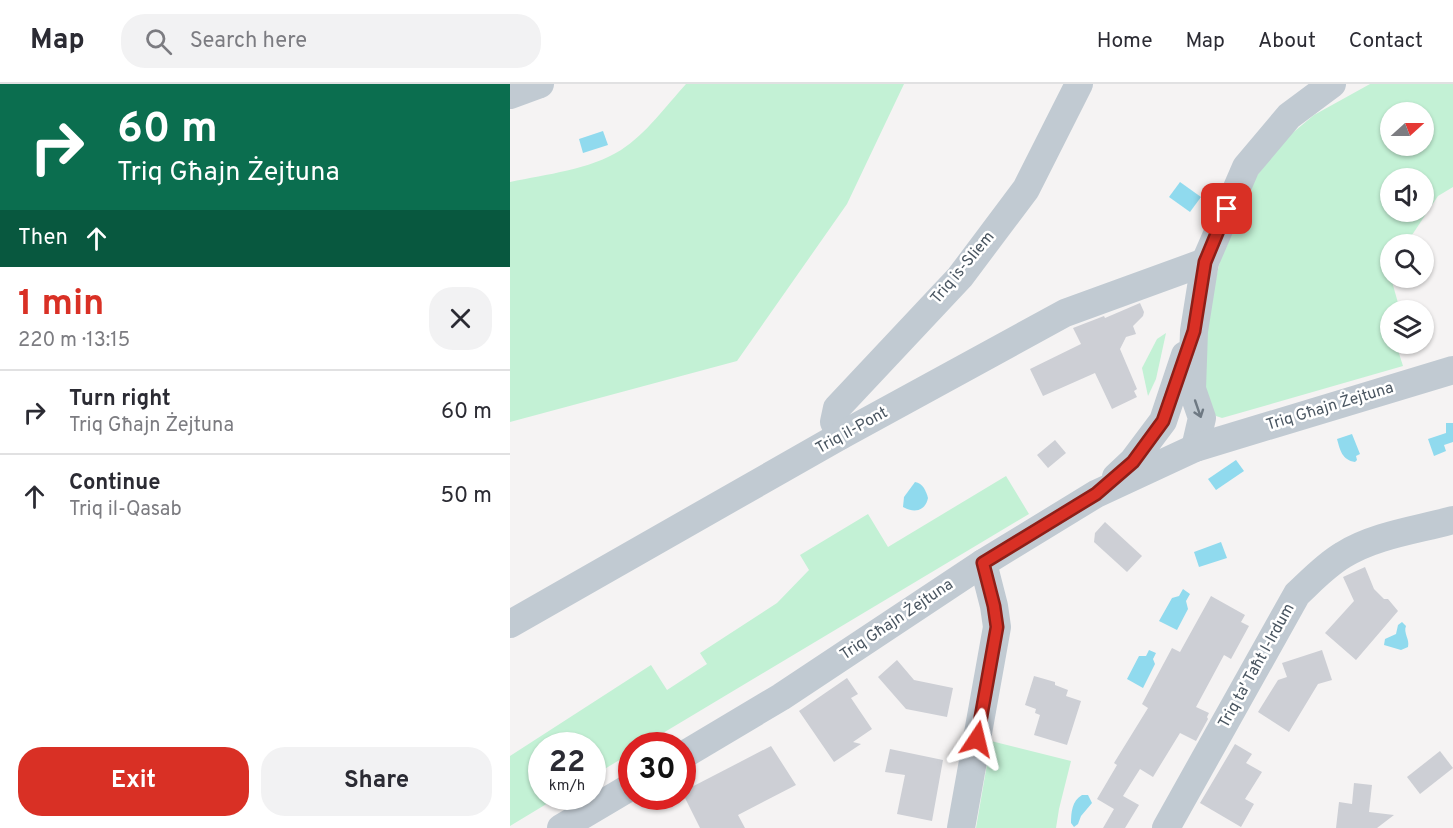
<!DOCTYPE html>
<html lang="en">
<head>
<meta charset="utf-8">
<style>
  :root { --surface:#fff; --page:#f2f2f3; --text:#2b2b33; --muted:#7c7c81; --line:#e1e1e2; --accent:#d93025 }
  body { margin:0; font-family:Overpass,sans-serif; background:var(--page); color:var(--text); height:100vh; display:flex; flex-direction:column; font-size:22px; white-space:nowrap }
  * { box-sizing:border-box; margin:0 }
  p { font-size:20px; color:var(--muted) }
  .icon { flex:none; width:33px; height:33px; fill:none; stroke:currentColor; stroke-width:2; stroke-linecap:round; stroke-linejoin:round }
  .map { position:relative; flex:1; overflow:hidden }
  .sheet { display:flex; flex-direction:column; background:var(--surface); width:510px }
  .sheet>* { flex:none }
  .top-card { background:#0b6e4f; color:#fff; overflow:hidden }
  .needle { width:39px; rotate:69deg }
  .fabs { position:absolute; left:870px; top:18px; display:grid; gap:12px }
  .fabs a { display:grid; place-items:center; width:54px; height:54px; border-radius:50%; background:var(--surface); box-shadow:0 2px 4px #0004; font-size:30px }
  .speed { position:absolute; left:18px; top:648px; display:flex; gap:12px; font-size:30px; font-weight:700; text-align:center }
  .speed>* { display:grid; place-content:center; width:78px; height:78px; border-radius:50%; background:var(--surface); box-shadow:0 2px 4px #0004; line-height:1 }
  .speed small { font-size:15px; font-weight:400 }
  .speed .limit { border:9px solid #d22; background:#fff; color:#111 }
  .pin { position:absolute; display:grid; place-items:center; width:51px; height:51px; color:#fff; margin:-26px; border-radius:12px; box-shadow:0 3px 9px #0006 }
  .me { position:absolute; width:66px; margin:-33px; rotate:10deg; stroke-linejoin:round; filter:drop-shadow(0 0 4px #0008) }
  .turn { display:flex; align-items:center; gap:21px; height:126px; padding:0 18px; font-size:27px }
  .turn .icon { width:78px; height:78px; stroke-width:2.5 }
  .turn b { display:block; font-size:42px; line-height:51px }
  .then { display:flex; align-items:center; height:57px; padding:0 18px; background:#0003; gap:12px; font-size:22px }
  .round { display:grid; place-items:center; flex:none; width:63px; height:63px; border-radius:24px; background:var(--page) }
  .overview { display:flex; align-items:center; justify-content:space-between; height:102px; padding:0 18px }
  h1 { font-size:36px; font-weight:700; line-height:45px; color:var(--accent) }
  .button { display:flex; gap:12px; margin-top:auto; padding:12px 18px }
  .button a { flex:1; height:69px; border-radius:24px; background:var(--accent); color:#fff; font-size:24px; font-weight:700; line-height:69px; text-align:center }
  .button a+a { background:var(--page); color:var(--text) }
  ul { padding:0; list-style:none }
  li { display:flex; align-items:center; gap:18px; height:84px; padding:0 18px; border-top:2px solid var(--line) }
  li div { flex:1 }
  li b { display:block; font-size:22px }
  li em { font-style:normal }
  header { display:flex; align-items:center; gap:36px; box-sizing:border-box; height:84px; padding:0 30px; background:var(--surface); border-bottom:2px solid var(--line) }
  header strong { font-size:28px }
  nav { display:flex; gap:33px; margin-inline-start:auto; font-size:21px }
  .search { width:420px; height:54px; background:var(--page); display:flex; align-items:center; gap:15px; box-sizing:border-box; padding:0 21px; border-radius:24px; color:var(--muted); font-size:22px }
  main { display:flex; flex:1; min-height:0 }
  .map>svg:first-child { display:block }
  .green { fill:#c3f1d5; fill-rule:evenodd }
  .water { fill:#90daee }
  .building { fill:#cdcfd5 }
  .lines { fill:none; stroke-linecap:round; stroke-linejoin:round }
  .minor { stroke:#c1cad2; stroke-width:28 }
  .oneway { stroke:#6e7983 }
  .route-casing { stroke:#8d1f18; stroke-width:15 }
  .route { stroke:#d93025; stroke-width:10 }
  .labels { text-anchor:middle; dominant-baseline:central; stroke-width:5; stroke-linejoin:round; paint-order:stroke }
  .street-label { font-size:16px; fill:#4a5661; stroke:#fff }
</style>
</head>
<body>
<header>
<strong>Map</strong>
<div class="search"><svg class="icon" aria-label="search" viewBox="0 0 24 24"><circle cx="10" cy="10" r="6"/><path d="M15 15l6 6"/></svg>Search here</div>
<nav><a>Home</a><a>Map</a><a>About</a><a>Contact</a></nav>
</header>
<main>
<section class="sheet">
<div class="top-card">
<div class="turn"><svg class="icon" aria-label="right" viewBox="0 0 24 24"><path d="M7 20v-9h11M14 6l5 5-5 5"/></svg><div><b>60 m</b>Triq Għajn Żejtuna</div></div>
<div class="then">Then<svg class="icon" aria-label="ahead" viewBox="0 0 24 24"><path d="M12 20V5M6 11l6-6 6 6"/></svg></div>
</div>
<div class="overview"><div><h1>1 min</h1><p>220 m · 13:15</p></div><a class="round"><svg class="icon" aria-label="close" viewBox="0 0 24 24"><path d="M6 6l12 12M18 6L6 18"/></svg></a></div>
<ul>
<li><svg class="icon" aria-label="right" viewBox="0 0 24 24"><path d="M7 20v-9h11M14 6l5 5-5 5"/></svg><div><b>Turn right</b><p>Triq Għajn Żejtuna</p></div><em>60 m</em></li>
<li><svg class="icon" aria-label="ahead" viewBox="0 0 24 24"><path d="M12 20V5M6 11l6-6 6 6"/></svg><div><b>Continue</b><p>Triq il-Qasab</p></div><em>50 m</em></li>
</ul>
<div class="button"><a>Exit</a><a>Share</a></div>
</section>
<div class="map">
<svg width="943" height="744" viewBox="0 0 943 744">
  <rect width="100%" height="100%" fill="#f5f3f3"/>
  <g class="green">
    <path d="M176,0H394L337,120L227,277L0,338V98C37,90 79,86 111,66C136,50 156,22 176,0Z"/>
    <path d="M860,0H943V103L928,112L896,160H880L879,187L890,226H880V260H886L893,282L712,334L706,332L697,323L692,253L715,156L736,106L774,56L804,31ZM880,28H914V62H880ZM880,94H914V128H880Z"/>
    <path d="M656,249L646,295L638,312L632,284L647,255Z"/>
    <path d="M496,392L519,430L133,661L122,662L121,669L83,692L82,662H32V712L48,713L0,742V672L141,581L157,606L197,580L190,569L267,519L299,486L290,471L358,430L378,463Z"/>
    <path d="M481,657L561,677L549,725L546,744H466Z"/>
  </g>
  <g class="water">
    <path d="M93,47L98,61L73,69L69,55Z"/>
    <path d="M670,98L691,113L680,128L659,113Z"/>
    <path d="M936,339H943V358L934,361L936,367L924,372L918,355L936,349Z"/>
    <path d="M842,350L850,370L846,372L847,376L845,378C832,376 830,366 827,355Z"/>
    <path d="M726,376L734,387L706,406L698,395Z"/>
    <path d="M405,398C413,399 416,407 418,414C415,428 403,429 393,423L394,413Z"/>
    <path d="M711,458L717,474L689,483L684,468Z"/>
    <path d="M673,505L680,510L676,517L678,525L667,546L649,537L662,514L669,512Z"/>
    <path d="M892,538L896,542C893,549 900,555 898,563L891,566L874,561L875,555L886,550L888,541Z"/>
    <path d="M639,566L646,569L643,575L645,580L633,604L617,595L629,572H636Z"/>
    <path d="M572,711H578L582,719L571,732L568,740L564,743L561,739C561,728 562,717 572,711Z"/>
  </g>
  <g class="building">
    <path d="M630,219L634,228L633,232L623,242L626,250L616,253L610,265L627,305L624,307L627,313L602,325L585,289L533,312L520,285L571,260L563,244L594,232L595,234Z"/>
    <path d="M545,356L556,369L538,384L527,371Z"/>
    <path d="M595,438L632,472L617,488L584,458L585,449Z"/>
    <path d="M855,483L864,505L874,515H878L888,527L846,576L815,549L844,517L833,493Z"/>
    <path d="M701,512L735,531L731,538L739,542L721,575L714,571L686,623L699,629L697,633L698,635L686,657L670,649L643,693L630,685L613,712L629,721L615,744H593L604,725L587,715L607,681L604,679L638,624L632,620L662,564L670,568Z"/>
    <path d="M812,566L822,596L808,600L779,648L748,628L768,596L777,593L772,579Z"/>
    <path d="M387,576L404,596L443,604L437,633L396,625L368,593Z"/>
    <path d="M524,592L545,598V601L558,606L556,612L571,617L557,661L524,651L530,631L525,629L526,625L515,621Z"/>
    <path d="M337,594L348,610L341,614L362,645L343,658L351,660L324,678L289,627Z"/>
    <path d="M725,660L742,670L736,679L752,688L735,715L744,720L731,743L690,719Z"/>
    <path d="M261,662L286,701L228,731L235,744H190L172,708Z"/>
    <path d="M380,665L433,676L422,737L387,730L395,691L375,688Z"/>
    <path d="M930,667L943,684L910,710L897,693Z"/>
    <path d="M844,699L862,701L859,728L884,731L867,744H826L829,718L842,720Z"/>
  </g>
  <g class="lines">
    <g class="minor">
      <path d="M0,11L30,0"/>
      <path d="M330,352L324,338L327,324L450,193L516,105L569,0"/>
      <path d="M685,364L692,334L682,305L684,247L695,178L736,83L779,32L822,0"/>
      <path d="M606,393L623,377L653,337L675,271"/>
      <path d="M0,540L330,352L555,229L695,178"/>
      <path d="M172,672L271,613L473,479L586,410L685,364L943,286"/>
      <path d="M51,744L122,702"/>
      <path d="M451,744L487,543L484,522L473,479"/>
      <path d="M656,744L787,510C802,496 816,481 833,471C865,451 907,446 943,436"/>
    </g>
  </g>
  <defs><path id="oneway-shaft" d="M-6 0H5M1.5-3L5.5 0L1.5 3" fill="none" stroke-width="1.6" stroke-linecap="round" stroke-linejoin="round" transform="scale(1.5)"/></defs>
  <use class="oneway" href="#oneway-shaft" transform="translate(688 325) rotate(71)"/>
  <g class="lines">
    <g class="route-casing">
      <path id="route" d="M467,655L487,543L484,522L473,479L586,410L623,378L653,337L684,247L695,178L717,125"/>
    </g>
    <use href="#route" class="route"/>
  </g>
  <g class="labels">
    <g class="street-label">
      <text transform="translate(453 184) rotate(-50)">Triq is-Sliem</text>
      <text transform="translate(820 323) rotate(-17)">Triq Għajn Żejtuna</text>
      <text transform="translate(342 347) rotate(-29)">Triq il-Pont</text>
      <text transform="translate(387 536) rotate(-34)">Triq Għajn Żejtuna</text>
      <text transform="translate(747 582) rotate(-61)">Triq ta' Taħt l-Irdum</text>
    </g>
  </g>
</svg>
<div class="fabs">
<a><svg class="needle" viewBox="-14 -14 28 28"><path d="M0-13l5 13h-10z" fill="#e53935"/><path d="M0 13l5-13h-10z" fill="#7c7c81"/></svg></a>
<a><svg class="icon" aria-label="sound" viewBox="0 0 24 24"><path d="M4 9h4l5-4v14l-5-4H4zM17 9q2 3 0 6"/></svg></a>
<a><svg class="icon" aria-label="search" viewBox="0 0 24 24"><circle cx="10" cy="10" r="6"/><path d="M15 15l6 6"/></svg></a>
<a><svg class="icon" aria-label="layers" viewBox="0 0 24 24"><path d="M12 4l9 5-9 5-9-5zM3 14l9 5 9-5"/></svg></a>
</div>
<div class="speed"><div>22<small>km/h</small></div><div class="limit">30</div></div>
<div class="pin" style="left:717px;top:125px;background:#d93025"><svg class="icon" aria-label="arrive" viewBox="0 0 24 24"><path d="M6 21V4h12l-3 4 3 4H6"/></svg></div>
<svg class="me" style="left:467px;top:655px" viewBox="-20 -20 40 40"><path d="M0-17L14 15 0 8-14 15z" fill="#d93025" stroke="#fff" stroke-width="4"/></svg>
</div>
</main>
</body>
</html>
